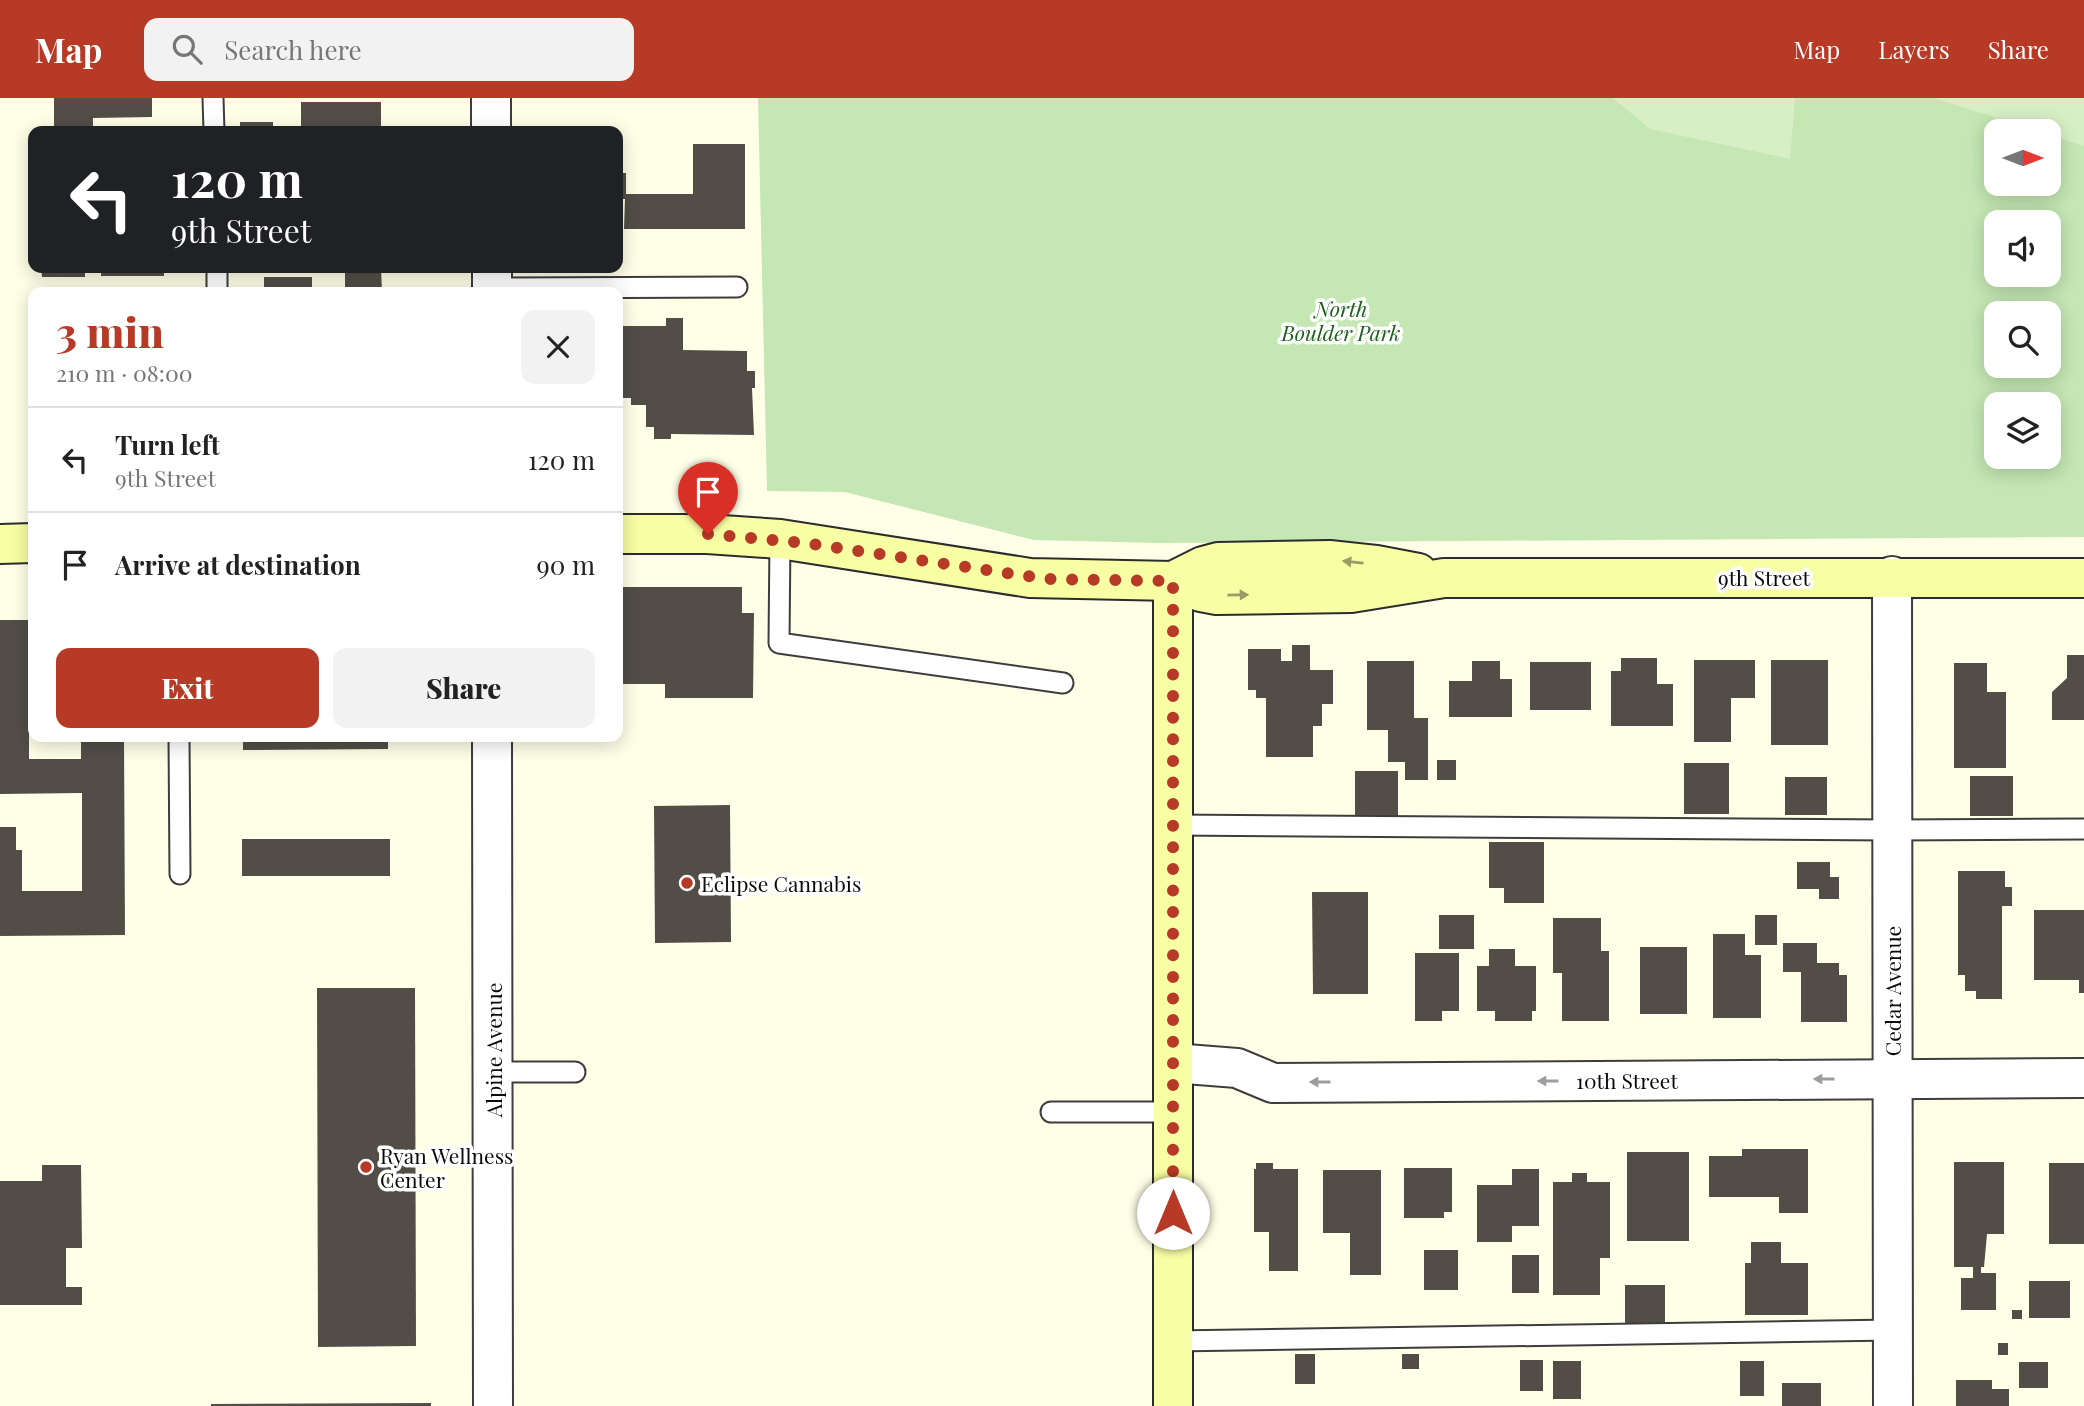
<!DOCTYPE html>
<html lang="en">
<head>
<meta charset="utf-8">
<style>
  :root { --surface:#fff; --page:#f2f2f2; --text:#222; --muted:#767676; --line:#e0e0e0; --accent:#b73a26 }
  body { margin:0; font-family:"Playfair Display",serif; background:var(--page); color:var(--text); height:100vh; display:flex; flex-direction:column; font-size:26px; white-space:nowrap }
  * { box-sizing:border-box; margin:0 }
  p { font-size:23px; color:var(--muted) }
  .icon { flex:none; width:38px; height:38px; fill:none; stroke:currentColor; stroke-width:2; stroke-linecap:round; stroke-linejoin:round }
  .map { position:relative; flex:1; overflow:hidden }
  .side { position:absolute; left:28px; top:189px; width:595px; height:455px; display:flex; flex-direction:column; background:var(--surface); border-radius:14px; box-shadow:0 4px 18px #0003 }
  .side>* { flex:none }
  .guide { position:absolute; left:28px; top:28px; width:595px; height:147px; border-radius:14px; box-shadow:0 4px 18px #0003; background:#202124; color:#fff; overflow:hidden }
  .needle { width:46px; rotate:90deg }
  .fabs { position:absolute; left:1984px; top:21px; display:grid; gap:14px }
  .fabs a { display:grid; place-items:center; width:77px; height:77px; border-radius:14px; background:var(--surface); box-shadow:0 4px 18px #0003; font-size:35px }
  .pin { position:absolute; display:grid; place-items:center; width:60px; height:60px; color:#fff; margin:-72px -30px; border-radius:50% 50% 50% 0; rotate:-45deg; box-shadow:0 0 7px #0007 }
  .pin .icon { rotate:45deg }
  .me { position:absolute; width:77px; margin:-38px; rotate:0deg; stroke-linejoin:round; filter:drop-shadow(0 0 5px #0008) }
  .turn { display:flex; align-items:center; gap:24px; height:147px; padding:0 28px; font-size:32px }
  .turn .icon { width:91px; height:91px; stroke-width:2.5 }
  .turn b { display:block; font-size:49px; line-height:60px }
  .round { display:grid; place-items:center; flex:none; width:74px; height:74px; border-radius:14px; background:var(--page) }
  .overview { display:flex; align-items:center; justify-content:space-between; height:119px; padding:0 28px }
  h1 { font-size:42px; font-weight:800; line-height:52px; color:var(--accent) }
  .button { display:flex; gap:14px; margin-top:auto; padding:14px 28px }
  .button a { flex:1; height:80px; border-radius:14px; background:var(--accent); color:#fff; font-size:28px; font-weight:800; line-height:80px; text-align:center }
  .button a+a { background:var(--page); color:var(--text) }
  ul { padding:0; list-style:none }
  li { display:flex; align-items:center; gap:21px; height:105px; padding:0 28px; border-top:2px solid var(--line) }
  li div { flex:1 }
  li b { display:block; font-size:26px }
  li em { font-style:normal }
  header { display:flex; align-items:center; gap:42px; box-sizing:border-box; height:98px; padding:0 35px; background:var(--accent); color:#fff }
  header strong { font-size:33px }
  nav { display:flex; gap:38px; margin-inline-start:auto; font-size:24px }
  .search { width:490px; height:63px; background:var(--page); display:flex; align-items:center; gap:18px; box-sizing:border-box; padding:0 24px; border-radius:14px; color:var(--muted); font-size:26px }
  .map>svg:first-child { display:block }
  .green { fill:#c4e7b3; fill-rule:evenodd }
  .pitch { fill:#d8efc5 }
  .building { fill:#524e47 }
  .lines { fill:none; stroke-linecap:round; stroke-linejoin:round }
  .lane-casing { stroke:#3d3d3d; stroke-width:23 }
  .street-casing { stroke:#3d3d3d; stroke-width:42 }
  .secondary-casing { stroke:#2c2c2c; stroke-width:42 }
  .lane { stroke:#fff; stroke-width:19 }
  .street { stroke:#fff; stroke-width:38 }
  .secondary { stroke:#f7fea3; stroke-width:38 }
  .oneway { fill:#989c66 }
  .oneway2 { fill:#9d9d9d }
  .route { stroke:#b73a26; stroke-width:12; stroke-dasharray:0 21.6 }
  .poi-dot { fill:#b73a26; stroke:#fff; stroke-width:2.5 }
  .labels { text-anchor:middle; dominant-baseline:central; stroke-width:7; stroke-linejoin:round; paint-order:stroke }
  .park-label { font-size:21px; font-style:italic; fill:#1e601d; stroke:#fff }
  .street-label { font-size:21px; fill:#0a0a0a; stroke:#fff }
  .poi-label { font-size:21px; fill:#0a0a0a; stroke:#fff; text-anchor:start }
</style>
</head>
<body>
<header>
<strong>Map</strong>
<div class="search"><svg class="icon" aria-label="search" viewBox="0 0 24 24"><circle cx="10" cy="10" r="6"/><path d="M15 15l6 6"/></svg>Search here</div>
<nav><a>Map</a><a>Layers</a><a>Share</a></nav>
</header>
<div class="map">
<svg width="2084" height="1308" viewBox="0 0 2084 1308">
  <rect width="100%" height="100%" fill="#ffffe8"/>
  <path class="green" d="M758,0H2084V439L1158,445L1034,442L845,394L767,393ZM1997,33H2049V86H1997ZM1997,124H2049V177H1997ZM1997,215H2049V268H1997ZM1997,306H2049V359H1997Z"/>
  <g class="pitch">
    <path d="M1613,0H1795L1790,61L1650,31Z"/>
    <path d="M1934,0H2084V48L2049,37V33H2038Z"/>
  </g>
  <g class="building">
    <path d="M54,0H152V19L93,20V33H54Z"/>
    <rect x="301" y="4" width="80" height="29"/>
    <rect x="240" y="24" width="33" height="9"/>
    <path d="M693,46H745V131H624L625,101H618V75H626V96H693Z"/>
    <path d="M41,170H85V179H42Z"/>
    <rect x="101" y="170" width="63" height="8"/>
    <path d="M345,170H381L382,194H345Z"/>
    <rect x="264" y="179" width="48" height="15"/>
    <path d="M666,220H683V252L747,253V273H755V290H752L754,337L671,336V341H654V329H646V307H631V300H618V228H666Z"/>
    <path d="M618,489H742V515H754L753,600H665V586H618Z"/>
    <path d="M0,522H29V661H81V639H124L125,837L0,838V729H16V752H22V793H82V695L0,696Z"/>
    <path d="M1292,547H1310V572H1333V606H1322V628H1313V659H1266V600H1256V592H1248V551H1281V563H1292Z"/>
    <path d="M2067,557H2084V622H2052V594L2067,580Z"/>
    <path d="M1621,560H1657V586H1673V628H1611V573H1621Z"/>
    <path d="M1694,562H1755V600H1731V644H1694Z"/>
    <rect x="1771" y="562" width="57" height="85"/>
    <path d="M1367,563H1414V620H1428V682H1405V664H1388V632H1367Z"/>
    <path d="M1472,563H1500V581H1512V619H1449V583H1472Z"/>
    <rect x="1530" y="564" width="61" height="48"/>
    <path d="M1954,565H1987V594H2006V670H1954Z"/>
    <path d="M243,639H388V651L243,652Z"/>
    <rect x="1437" y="662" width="19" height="20"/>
    <rect x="1684" y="665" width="45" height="51"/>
    <rect x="1355" y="673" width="43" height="47"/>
    <rect x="1970" y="678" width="43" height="40"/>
    <rect x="1785" y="679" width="42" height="38"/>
    <path d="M730,707L731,844L655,845L654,708Z"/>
    <rect x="242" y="741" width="148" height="37"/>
    <path d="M1489,744H1544V805H1504V790H1489Z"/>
    <path d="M1797,764H1830V779H1839V801H1819V791H1797Z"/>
    <path d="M1958,773H2005V789H2012V808H2002V901H1976V893H1965V877H1958Z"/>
    <path d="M1312,794H1368V896H1313Z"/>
    <path d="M2034,812H2084V895H2079V882H2034Z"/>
    <rect x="1439" y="817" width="35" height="34"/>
    <rect x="1755" y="817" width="22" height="30"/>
    <path d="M1553,820H1601V853H1609V923H1562V875H1553Z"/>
    <path d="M1713,836H1745V857H1761V920H1713Z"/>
    <path d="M1783,845H1817V865H1839V877H1847V924H1801V874H1783Z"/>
    <rect x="1640" y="849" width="47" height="67"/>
    <path d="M1489,851H1515V868H1536V913H1532V923H1495V913H1477V868H1489Z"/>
    <path d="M1415,855H1459V913H1442V923H1415Z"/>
    <path d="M317,890H415L416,1248L318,1249Z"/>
    <path d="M1742,1051H1808V1115H1779V1099H1709V1058H1742Z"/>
    <rect x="1627" y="1054" width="62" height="89"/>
    <path d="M1954,1064H2004V1136H1987L1984,1169H1981V1175H1996V1212H1961V1180H1973V1169H1954Z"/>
    <path d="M1256,1065H1273V1071H1298V1173H1269V1134H1254V1071H1256Z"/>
    <rect x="2049" y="1065" width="35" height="81"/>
    <path d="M42,1067H81L82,1150H66V1189H82V1207H0V1083H42Z"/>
    <path d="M1404,1070H1452V1114H1444V1120H1404Z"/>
    <path d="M1512,1071H1539V1128H1512V1144H1477V1087H1512Z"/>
    <path d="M1323,1072H1381V1177H1350V1135H1323Z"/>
    <path d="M1572,1075H1587V1084H1610V1160H1600V1197H1553V1084H1572Z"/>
    <path d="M1751,1144H1781V1165H1808V1217H1745V1165H1751Z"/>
    <rect x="1424" y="1152" width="34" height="40"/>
    <rect x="1512" y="1157" width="27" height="38"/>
    <rect x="2029" y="1183" width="41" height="37"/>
    <rect x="1625" y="1187" width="40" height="39"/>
    <rect x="2012" y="1212" width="10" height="9"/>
    <rect x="1998" y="1245" width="10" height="12"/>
    <rect x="1295" y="1256" width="20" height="30"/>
    <rect x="1402" y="1256" width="17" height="15"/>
    <rect x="1520" y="1262" width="23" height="31"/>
    <rect x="1553" y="1263" width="28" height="38"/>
    <rect x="1740" y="1263" width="24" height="35"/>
    <rect x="2019" y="1264" width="29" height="26"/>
    <path d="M1956,1282H1992V1291H2009V1308H1956Z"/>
    <rect x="1782" y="1285" width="39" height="23"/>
    <path d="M431,1305V1308H211V1306Z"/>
  </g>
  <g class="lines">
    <g class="lane-casing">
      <g id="lane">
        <path d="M213,0L214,33"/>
        <path d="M217,170V194"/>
        <path d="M492,190L737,189"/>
        <path d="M780,441L779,545L1063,585"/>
        <path d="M179,639L180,776"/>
        <path d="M1172,727L1892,732L2084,731"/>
        <path d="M493,974H575"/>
        <path d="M1051,1014H1173"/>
        <path d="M1173,1243L1893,1232"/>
      </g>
    </g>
    <g class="street-casing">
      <g id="street">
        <path d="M491,0V33"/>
        <path d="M492,170V194"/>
        <path d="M1892,478L1893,1308"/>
        <path d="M492,639L493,1308"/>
        <path d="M1173,965L1237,970L1273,985L2084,980"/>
      </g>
    </g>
    <g class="secondary-casing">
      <g id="secondary">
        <path d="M618,436H707L780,441L1030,480L1173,483L1201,494L1217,497L1351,495L1444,480H2084"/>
        <path d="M0,446L33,445"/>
        <path d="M1173,483V1308"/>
        <path d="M1173,483L1203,468L1218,464L1329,462L1376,467L1418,475"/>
      </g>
    </g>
    <use href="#lane" class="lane"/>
    <use href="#street" class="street"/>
    <use href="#secondary" class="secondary"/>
  </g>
  <defs><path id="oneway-solid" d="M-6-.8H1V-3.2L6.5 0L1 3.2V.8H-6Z" transform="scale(1.75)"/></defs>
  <g class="oneway">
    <use href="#oneway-solid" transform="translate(1353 464) rotate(-174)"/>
    <use href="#oneway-solid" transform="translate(1238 497) rotate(-1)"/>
  </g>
  <g class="oneway2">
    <use href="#oneway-solid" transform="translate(1824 981) rotate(180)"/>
    <use href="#oneway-solid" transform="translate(1548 983) rotate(180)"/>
    <use href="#oneway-solid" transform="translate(1320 984) rotate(180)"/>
  </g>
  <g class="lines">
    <path class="route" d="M708,436L805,445L1047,481L1173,483V1115"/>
  </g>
  <g class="poi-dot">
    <circle cx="687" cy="785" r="7"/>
    <circle cx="366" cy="1069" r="7"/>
  </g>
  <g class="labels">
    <g class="park-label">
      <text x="1341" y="210">North<tspan x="1341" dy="24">Boulder Park</tspan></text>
    </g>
    <g class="street-label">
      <text x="1764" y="479">9th Street</text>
      <text transform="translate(1892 893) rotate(-90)">Cedar Avenue</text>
      <text transform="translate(493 952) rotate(-90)">Alpine Avenue</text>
      <text x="1627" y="982">10th Street</text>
    </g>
    <g class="poi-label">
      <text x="701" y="785">Eclipse Cannabis</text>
      <text x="380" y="1057">Ryan Wellness<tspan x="380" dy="24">Center</tspan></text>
    </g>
  </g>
</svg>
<div class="fabs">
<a><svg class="needle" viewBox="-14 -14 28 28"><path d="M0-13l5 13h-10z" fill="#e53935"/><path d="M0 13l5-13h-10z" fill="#767676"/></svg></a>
<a><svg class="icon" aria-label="sound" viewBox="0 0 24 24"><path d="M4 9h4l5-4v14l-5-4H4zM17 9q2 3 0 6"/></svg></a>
<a><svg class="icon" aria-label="search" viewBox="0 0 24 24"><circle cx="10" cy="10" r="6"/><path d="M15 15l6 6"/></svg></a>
<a><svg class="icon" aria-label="layers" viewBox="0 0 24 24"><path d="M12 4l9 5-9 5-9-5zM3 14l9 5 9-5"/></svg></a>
</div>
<div class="pin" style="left:708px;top:436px;background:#d93025"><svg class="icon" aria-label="arrive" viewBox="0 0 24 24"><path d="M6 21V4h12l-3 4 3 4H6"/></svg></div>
<svg class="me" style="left:1173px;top:1115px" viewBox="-20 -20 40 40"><circle r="19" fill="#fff"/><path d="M0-13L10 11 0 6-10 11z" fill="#b73a26"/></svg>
<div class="guide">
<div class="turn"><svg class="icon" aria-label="left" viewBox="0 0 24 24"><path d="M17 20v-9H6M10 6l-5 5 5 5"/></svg><div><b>120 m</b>9th Street</div></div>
</div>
<section class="side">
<div class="overview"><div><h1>3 min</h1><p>210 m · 08:00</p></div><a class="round"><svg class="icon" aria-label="close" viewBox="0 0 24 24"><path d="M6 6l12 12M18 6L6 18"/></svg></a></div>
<ul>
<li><svg class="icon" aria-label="left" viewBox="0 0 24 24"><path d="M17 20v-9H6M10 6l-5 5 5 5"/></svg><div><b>Turn left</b><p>9th Street</p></div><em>120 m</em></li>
<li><svg class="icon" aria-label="arrive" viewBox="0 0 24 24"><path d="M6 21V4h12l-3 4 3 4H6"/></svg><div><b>Arrive at destination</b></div><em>90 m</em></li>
</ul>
<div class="button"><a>Exit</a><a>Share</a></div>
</section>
</div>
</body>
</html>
